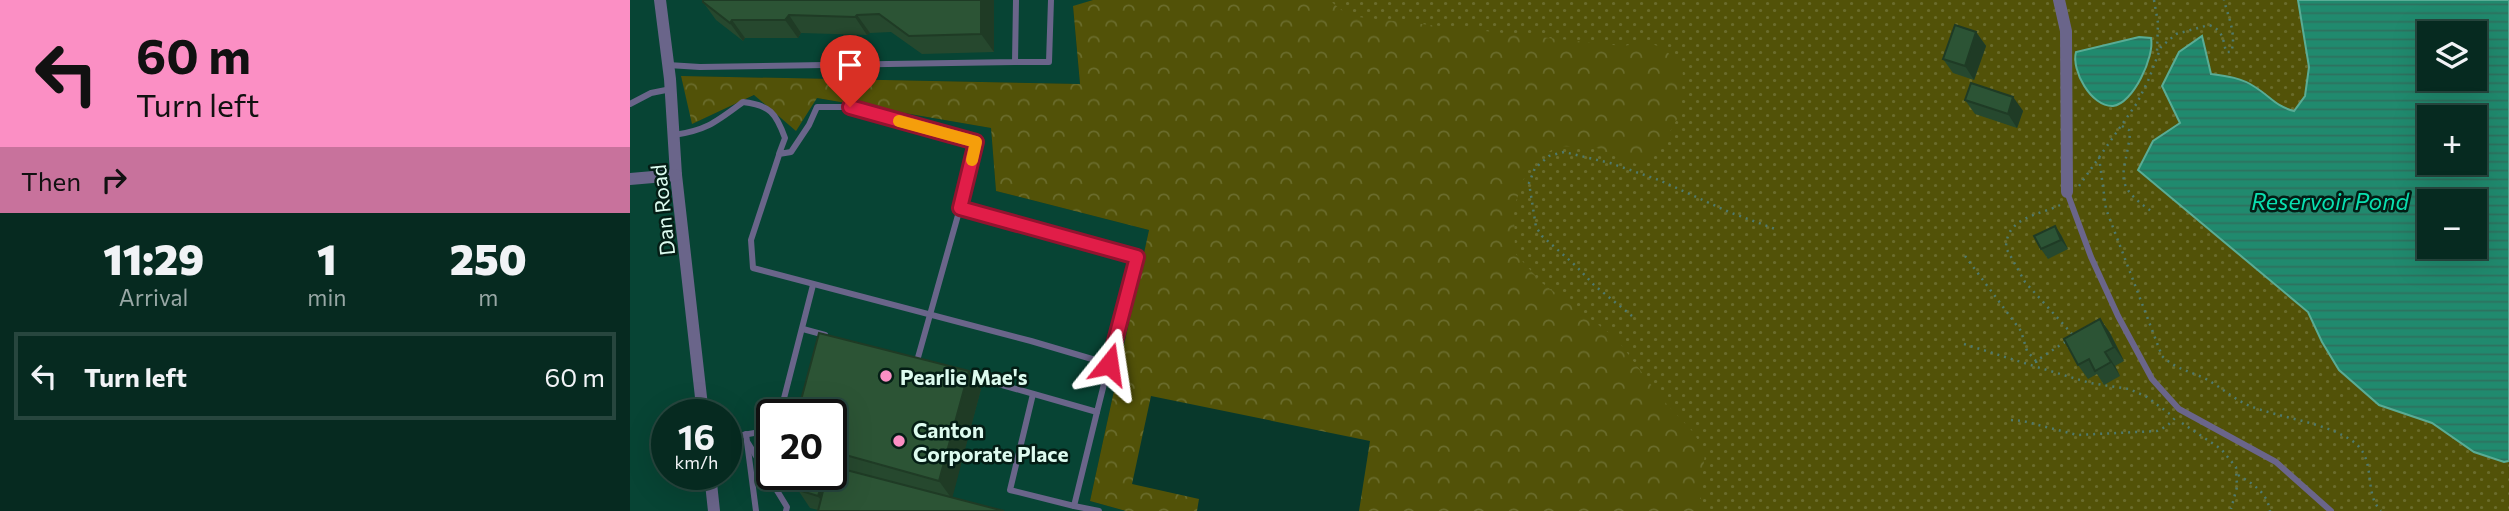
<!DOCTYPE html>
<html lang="en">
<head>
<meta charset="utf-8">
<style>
  :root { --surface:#062a20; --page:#14362d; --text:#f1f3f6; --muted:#98a7a5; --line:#27463e }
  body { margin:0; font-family:Commissioner,sans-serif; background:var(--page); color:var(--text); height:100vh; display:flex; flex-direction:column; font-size:26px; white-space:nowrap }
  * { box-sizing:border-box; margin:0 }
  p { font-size:23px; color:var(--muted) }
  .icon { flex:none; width:38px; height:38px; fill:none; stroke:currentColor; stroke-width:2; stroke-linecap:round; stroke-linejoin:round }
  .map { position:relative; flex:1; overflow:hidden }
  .side { display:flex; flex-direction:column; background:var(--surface); width:630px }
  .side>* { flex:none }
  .hud { background:#fb8fc4; color:#111; overflow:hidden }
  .fabs { position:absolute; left:1787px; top:21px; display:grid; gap:14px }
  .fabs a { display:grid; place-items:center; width:70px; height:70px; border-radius:0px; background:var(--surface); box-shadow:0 7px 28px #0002,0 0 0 2px var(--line); font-size:35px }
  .speed { position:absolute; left:21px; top:399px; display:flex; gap:14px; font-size:35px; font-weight:700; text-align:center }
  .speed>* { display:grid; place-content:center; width:91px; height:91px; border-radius:50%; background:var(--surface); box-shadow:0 7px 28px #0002,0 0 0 2px var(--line); line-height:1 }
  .speed small { font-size:18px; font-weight:400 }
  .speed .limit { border:4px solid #111; border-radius:10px; background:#fff; color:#111 }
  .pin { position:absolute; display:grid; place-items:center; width:60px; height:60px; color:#fff; margin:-72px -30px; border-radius:50% 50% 50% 0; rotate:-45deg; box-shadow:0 0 7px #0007 }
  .pin .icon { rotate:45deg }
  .me { position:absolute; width:77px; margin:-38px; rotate:15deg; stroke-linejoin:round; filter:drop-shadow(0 0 5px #0008) }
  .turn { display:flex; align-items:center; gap:24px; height:147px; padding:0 21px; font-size:32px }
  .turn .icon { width:91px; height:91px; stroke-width:2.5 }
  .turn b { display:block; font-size:49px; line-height:60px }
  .then { display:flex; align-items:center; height:66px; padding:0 21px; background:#0003; gap:14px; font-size:26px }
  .eta { display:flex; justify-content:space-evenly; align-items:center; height:119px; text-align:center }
  .eta b { font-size:42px; font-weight:800; line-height:49px }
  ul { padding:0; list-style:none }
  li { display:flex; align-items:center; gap:21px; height:88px; margin:0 14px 10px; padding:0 7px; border:4px solid var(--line); border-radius:0px }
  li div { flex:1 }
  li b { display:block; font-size:26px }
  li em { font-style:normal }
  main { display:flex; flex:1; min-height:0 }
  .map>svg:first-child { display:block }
  .built { fill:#074434; fill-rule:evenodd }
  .grass { fill:url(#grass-dots) }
  .forest { fill:url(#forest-crowns) }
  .water { fill:url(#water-rules); stroke:#59ac95; stroke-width:2; fill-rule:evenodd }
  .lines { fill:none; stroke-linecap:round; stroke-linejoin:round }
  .path { stroke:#507a6d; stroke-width:2.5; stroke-dasharray:2 5; stroke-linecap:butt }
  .service { stroke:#6a658a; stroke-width:6 }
  .minor { stroke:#6a658a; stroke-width:12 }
  .wall { fill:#26482e }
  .shaded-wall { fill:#1f3b25 }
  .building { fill:#2c5435; stroke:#1f3b25; stroke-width:2 }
  .route-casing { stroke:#92132f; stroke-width:18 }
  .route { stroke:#e11d48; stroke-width:12 }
  .slow { stroke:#f59e0b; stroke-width:12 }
  .poi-dot { fill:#fb8fc4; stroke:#041d15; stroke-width:2.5 }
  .labels { text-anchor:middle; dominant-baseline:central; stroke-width:5; stroke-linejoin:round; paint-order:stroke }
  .street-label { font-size:21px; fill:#ddfbef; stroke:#041d15 }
  .poi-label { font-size:21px; font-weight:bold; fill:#ddfbef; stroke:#041d15; text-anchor:start }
  .water-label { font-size:23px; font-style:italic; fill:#0ae0b0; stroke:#041d15 }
</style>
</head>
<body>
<main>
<section class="side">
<div class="hud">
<div class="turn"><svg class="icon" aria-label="left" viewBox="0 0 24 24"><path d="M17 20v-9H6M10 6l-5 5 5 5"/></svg><div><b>60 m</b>Turn left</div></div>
<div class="then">Then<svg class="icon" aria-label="right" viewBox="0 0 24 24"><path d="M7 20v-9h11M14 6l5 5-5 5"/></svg></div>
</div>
<div class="eta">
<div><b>11:29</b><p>Arrival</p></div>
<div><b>1</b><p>min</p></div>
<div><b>250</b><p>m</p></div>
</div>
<ul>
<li><svg class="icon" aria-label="left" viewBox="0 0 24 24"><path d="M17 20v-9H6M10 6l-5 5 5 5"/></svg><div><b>Turn left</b></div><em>60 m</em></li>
</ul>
</section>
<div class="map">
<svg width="1879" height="511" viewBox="0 0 1879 511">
  <defs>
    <pattern id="grass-dots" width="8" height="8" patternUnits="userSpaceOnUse" patternTransform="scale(1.75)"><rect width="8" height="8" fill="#525208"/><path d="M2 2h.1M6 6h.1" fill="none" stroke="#6a6c2c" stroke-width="1.8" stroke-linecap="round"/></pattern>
    <pattern id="forest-crowns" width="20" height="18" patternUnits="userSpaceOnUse" patternTransform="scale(1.75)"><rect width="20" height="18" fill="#525208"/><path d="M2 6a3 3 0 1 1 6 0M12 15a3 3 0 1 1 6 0" fill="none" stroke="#6a6c2c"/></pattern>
    <pattern id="water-rules" width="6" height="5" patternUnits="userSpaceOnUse" patternTransform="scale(1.75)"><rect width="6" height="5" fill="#208a6e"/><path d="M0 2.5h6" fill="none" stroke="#2e715f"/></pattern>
  </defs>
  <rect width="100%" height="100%" fill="#08382b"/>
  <path class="built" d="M0,0H463L443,7L450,84L51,76L63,123L125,95L187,98L361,128L366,191L519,230L460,501L496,511H0ZM37,415H96V474H37ZM142,415H201V474H142Z"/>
  <path class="grass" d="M648,0H1668L1679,67L1675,96L1664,111C1645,106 1641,97 1625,87C1611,78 1597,76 1581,74L1572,37L1550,123L1523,141L1508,170L1678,312L1692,342L1709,370L1749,405L1802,423L1844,452L1873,462L1879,461V511H1046L909,301Z"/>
  <path class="forest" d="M463,0H699L719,16L993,46C1026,40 1032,44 1053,69L1051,112L1027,155L1006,164L967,148L928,146L899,164L884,207L885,253L912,283L986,338L1031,398L1064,433L1075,453L1070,497L1078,511H729L740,441L521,396L502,484L569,499L567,511H496L460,501L519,230L366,191L361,128L187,98L166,131L124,95L62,124L51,76L450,84L443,6Z"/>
  <g class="water">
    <path d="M1668,0H1879V461L1874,462L1844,452L1802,423L1749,405L1709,370L1692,342L1678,312L1508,170L1523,141L1550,123L1532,86L1549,52L1572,36L1581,74C1597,76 1612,78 1625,87C1641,97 1645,106 1664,111L1675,96L1679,67ZM1799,33H1844V79H1799ZM1799,117H1844V163H1799ZM1799,201H1844V247H1799Z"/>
    <path d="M1509,37L1521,38C1525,56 1503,104 1483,106C1461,107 1441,70 1446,52Z"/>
  </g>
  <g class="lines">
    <g class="path">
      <path d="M1524,0L1528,23L1527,52"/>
      <path d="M1492,126L1499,130L1500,134C1495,177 1480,183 1524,213"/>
      <path d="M1469,157L1476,209L1532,356C1544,368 1559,371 1574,378C1590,386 1603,399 1620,406C1650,418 1700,423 1725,443C1747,461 1733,493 1751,511"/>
      <path d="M1449,186L1507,103L1518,81L1531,47L1546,34L1579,25C1593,30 1593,39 1596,52H1601C1607,36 1598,16 1594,0"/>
      <path d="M1430,205C1411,215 1376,216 1376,248L1395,282L1443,335"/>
      <path d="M1335,256L1391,331L1397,351L1406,361L1435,342"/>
      <path d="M1002,316L964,285L946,266L912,236L906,227L899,183L905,168L919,156L934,152L980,163L1029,180L1099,212L1148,230"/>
      <path d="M1334,344L1407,367"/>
      <path d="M1406,361L1407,367L1460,383L1499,389L1517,397L1541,415"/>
      <path d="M1381,420L1393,421L1447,435L1527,431L1537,426L1545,418"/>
      <path d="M1552,423L1591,449L1606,467L1607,487L1601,509"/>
      <path d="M1608,475C1623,484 1637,492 1640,511"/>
    </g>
    <g class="service">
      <path d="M385,62H419L421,0"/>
      <path d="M38,65L70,67L385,62L386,0"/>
      <path d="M0,104L21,93L41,89"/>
      <path d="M44,135C77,130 86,122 113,102C140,105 146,113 155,138L149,154V155L121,240L123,268L401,341L479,364L507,257L330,208L346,143L220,107H187L179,125L161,152L149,154"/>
      <path d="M1437,192L1461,257L1488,316L1522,379L1549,409L1646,462L1701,511"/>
      <path d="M173,329L195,335"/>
      <path d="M287,361L330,208"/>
      <path d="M337,375L467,412L479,364"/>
      <path d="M403,394L380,490L444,506L467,412"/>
      <path d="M148,415L151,410L183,285"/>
      <path d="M116,434L126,511"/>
      <path d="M96,438L135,431L142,423"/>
      <path d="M118,443L157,507L156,511"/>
      <path d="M444,506L469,511"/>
    </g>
    <g class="minor">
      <path d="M30,0L40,79L46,175L73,415"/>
      <path d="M1429,0L1436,31L1437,192"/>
      <path d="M0,179L46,175"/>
      <path d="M80,474L84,511"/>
    </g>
  </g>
  <g class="wall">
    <path d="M73,0H364V52L292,54L261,32L240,33L237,35L171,33L168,38H115L113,41L86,20L73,2Z"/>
    <path d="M1346,32L1356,46L1344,80L1323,73L1313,59Z"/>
    <path d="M1383,97L1393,111L1387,128L1345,114L1335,100Z"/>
    <path d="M1425,226L1431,235L1438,249L1418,259L1411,249Z"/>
    <path d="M1470,319L1480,333L1494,361L1485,366L1490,376L1474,385L1467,374L1458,379L1448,365Z"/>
    <path d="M339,371L351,389L322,497L188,510L180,508L168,490L201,474V415Z"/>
  </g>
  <g class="shaded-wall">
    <path d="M351,0H364V52L351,34Z"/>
    <path d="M159,15L171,33L168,38L155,20Z"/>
    <path d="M227,15L240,33L237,35L225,17Z"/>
    <path d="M102,20L115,38L113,41L100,23Z"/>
    <path d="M1346,32L1356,46L1344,80L1335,66Z"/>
    <path d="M1383,97L1393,111L1387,128L1378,114Z"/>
    <path d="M1425,226L1431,235L1438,249L1431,240Z"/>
    <path d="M1470,319L1480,333L1494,361L1484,347Z"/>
    <path d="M1475,352L1485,366L1490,376L1481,362Z"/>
    <path d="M339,371L351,389L322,499L309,481Z"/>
    <path d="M190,490L202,508L198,511L188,496Z"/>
  </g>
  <g class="building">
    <path d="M73,0H351V34L279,36L249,14L227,15L225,17L159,15L155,20H102L100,23L73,2Z"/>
    <path d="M1325,25L1346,32L1335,66L1313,59Z"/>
    <path d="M1341,83L1383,97L1378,114L1335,100Z"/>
    <path d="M1425,226L1431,240L1411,249L1404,236Z"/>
    <path d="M1470,319L1484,347L1475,352L1481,362L1465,371L1459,359L1448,365L1434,339Z"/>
    <path d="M189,333L339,371L309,481L201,451V415H167Z"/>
    <path d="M201,466L374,511H188L193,491L190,490L188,496L168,490L159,474H201Z"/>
  </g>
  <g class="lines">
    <g class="route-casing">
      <path id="route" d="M220,107L346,142L330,208L507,257L479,364"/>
    </g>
    <use href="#route" class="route"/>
    <path class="slow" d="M269,121L346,142L342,160"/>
  </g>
  <g class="poi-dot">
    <circle cx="256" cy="376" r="7"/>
    <circle cx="269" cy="441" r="7"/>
  </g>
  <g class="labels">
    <g class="street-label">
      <text transform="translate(32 210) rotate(-96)">Dan Road</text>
    </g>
    <g class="poi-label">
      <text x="270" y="376">Pearlie Mae's</text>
      <text x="283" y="429">Canton<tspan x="283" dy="24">Corporate Place</tspan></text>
    </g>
    <g class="water-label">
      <text x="1700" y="201">Reservoir Pond</text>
    </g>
  </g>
</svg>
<div class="fabs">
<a><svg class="icon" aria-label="layers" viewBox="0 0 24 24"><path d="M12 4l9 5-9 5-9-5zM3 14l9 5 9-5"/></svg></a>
<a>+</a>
<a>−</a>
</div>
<div class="speed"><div>16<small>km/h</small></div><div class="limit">20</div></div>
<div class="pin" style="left:220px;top:107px;background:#d93025"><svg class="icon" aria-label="arrive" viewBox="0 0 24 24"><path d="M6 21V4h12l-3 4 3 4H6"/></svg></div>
<svg class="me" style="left:479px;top:364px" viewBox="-20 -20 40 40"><path d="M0-17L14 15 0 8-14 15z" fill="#e11d48" stroke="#fff" stroke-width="4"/></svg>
</div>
</main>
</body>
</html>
